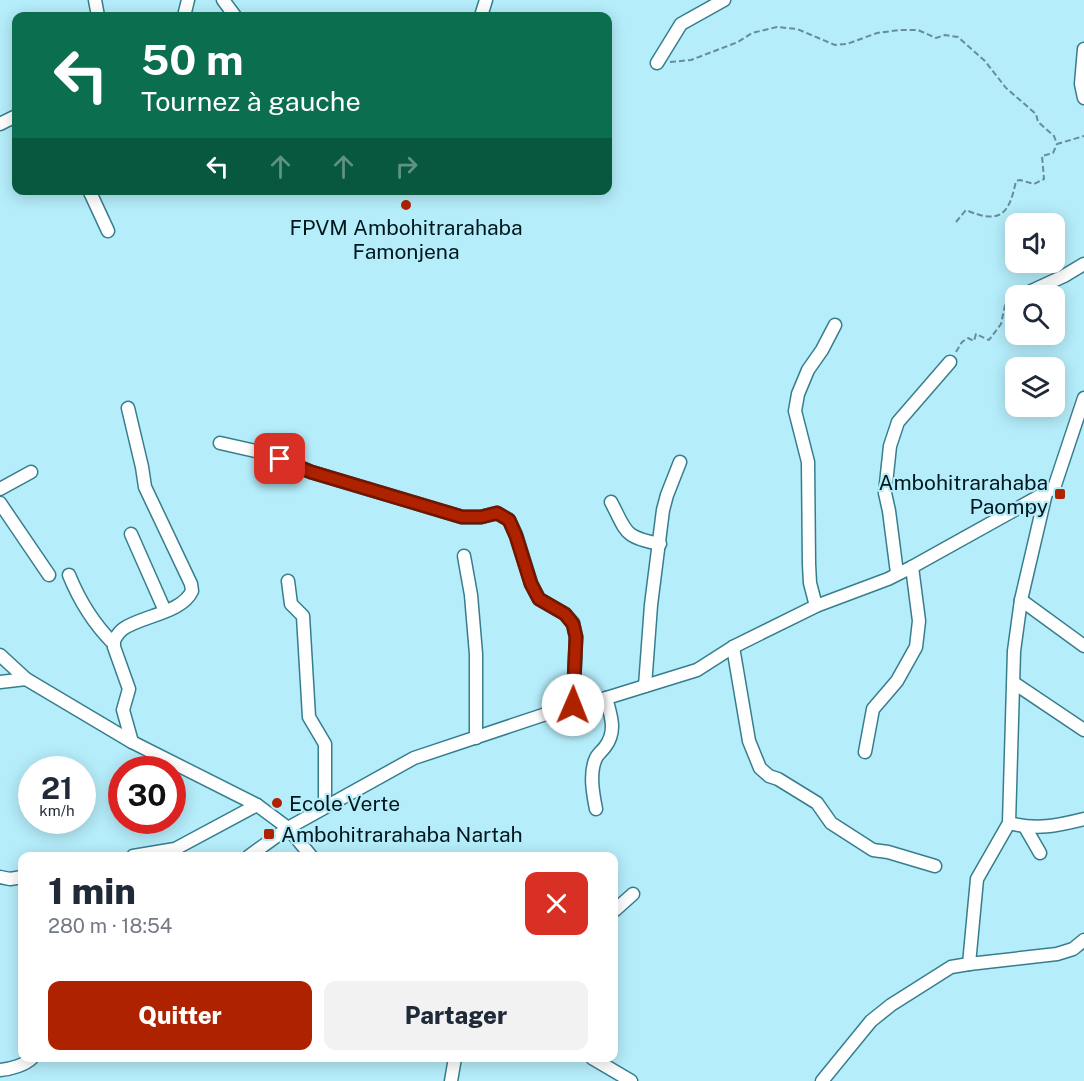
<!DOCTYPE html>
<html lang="fr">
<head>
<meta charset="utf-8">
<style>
  :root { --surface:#fff; --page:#f2f2f3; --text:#1f2937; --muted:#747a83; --accent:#af2200 }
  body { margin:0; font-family:"Public Sans",sans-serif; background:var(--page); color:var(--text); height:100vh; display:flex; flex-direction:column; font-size:22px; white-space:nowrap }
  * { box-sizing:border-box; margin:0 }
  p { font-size:20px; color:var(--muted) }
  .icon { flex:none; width:33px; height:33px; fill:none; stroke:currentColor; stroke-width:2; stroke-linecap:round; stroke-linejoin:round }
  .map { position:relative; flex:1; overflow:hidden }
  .panel { position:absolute; left:18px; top:852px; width:600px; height:210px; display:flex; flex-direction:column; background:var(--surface); border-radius:12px; box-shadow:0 3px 15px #0003 }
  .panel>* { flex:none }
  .banner { position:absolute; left:12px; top:12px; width:600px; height:183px; border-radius:12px; box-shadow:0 3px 15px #0003; background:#0b6e4f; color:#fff; overflow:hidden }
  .controls { position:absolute; left:1005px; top:213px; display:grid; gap:12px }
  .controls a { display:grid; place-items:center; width:60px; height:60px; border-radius:12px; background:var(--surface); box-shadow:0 3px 15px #0003; font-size:30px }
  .speed { position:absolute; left:18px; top:756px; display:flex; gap:12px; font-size:30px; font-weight:700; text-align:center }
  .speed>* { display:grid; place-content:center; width:78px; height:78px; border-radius:50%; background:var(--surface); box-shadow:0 3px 15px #0003; line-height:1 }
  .speed small { font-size:15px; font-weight:400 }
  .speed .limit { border:9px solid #d22; background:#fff; color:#111 }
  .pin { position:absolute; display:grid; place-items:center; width:51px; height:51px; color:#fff; margin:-26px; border-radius:12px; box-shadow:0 3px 9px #0006 }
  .me { position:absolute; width:66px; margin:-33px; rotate:1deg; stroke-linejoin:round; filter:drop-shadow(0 0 4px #0008) }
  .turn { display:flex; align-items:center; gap:21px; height:126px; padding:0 30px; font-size:27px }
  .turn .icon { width:78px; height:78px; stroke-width:2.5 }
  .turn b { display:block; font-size:42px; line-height:51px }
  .lanes { display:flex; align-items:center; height:57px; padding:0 30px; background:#0003; justify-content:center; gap:30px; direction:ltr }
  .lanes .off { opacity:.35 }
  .round { display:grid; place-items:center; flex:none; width:63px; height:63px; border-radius:12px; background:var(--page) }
  .overview { display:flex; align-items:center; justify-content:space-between; height:102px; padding:0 30px }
  h1 { font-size:36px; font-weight:800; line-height:45px }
  .button { display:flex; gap:12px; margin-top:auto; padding:12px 30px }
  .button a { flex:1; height:69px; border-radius:12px; background:var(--accent); color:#fff; font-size:24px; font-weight:800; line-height:69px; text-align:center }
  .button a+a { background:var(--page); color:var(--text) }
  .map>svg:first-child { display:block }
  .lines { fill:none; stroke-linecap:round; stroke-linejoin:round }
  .minor-casing { stroke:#377e8d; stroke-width:15 }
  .path { stroke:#658e98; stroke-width:2; stroke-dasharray:6 3; stroke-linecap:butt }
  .minor { stroke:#fff; stroke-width:12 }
  .route-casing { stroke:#721600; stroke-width:15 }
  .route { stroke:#af2200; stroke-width:10 }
  .poi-dot { fill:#af2200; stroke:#b5edfa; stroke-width:2 }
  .labels { text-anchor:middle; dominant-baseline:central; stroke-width:4.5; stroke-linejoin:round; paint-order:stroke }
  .poi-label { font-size:21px; fill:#00171d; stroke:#b5edfa; text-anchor:start }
</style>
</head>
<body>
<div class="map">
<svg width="1084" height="1081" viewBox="0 0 1084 1081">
  <rect width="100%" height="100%" fill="#b5edfa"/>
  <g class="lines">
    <g class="minor-casing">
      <g id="minor">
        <path d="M95,0L98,16"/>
        <path d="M223,0L235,16"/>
        <path d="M184,16L188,0"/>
        <path d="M481,16L486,0"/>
        <path d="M1084,49L1081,84L1084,98"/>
        <path d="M657,63L681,24L724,0"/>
        <path d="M0,124L16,116"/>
        <path d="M89,190L108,231"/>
        <path d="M1027,293L1064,276L1084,264"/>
        <path d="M128,408L142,467L145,487L191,584L192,591C182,613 141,616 123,629C119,632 116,637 114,640V647L129,689L123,710L132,742"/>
        <path d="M220,443L264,453L311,472L462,517H481L497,513L509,520L516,535L531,583L539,599L565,614L573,623L576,637L573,705"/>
        <path d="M0,489L31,472"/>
        <path d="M611,502C627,532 623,537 660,544"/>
        <path d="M0,503L49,575"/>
        <path d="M131,534L165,611"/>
        <path d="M464,556L471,595L476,654V738"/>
        <path d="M897,573L889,511L885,493L890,446L898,422L950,362"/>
        <path d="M69,575C80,602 93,623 113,643"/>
        <path d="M288,581L291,604L303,616L309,717L325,744V806"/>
        <path d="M1021,600L1084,646"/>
        <path d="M816,606L810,583L809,564L808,462L795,411L798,394L808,370L822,350L835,325"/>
        <path d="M733,647L749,741L760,768L769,776L778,779L817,803L831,823L873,850L888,852L935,866"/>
        <path d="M0,655L26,679L132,742L257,805L288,828L311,856"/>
        <path d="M0,682L26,679"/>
        <path d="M1014,683L1084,730"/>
        <path d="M645,686L651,605L663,510L667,495L680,462"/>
        <path d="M865,752L873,709L897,681L916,647L919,621L912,567"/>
        <path d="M596,809C593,794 589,773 596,758C598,754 602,751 605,747C617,731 611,716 606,698"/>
        <path d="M1009,823C1037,830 1056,826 1084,819"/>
        <path d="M1025,827L1040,853"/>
        <path d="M133,856L175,849L257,805"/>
        <path d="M249,856L288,828L414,758L573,705L600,700L697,670L733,647L816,606L888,579L912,567L1054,488L1084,398"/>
        <path d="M0,877L10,879L22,877"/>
        <path d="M614,911L633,894"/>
        <path d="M969,964L1057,954L1073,949L1084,940"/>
        <path d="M592,1058L631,1081"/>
        <path d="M0,1070C11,1069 25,1065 32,1058"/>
        <path d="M451,1081L455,1058"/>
        <path d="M822,1081L871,1021L891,1005L951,967L969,964L977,879L1009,823L1014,651L1021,600L1046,493"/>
      </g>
    </g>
    <g class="path">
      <path d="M670,62L691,60L738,42L752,33L777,27L797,29L835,45L847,44L877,33L899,30H918L936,38L945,35L958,37L985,61L1006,88L1036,114L1038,122L1054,136L1057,144L1084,136"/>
      <path d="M956,222L966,210C1001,225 1009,214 1016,181L1020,180L1034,184L1044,179L1042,156L1053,153L1057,144"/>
      <path d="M956,352L962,342L968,338L974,341L976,334L989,340L1001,324L1007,296L1016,295"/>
    </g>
    <use href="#minor" class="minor"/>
  </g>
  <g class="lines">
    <g class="route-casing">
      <path id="route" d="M280,459L311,472L462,517H481L497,513L509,520L516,536L531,584L539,599L565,614L573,624L576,637L573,705"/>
    </g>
    <use href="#route" class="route"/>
  </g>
  <g class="poi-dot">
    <circle cx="406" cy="205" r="6"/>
    <rect x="1054" y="488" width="12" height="12" rx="3"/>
    <circle cx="277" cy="803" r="6"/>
    <rect x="263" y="828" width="12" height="12" rx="3"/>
  </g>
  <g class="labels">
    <g class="poi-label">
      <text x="406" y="227" text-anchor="middle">FPVM Ambohitrarahaba<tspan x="406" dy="24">Famonjena</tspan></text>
      <text x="1048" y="482" text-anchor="end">Ambohitrarahaba<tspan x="1048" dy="24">Paompy</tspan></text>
      <text x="289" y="803">Ecole Verte</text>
      <text x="281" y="834">Ambohitrarahaba Nartah</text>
    </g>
  </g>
</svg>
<div class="controls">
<a><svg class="icon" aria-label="sound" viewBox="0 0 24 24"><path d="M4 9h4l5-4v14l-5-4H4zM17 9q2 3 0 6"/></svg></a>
<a><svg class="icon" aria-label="search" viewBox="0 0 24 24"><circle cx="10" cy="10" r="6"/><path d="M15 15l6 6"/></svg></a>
<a><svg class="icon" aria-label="layers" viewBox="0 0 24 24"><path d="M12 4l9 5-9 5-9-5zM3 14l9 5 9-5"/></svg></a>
</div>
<div class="speed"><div>21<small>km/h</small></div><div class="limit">30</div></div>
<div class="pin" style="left:280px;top:459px;background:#d93025"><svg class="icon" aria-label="arrive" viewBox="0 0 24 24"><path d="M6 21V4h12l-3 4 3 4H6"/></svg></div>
<svg class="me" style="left:573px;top:705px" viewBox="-20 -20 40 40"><circle r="19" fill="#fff"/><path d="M0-13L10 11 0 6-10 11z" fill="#af2200"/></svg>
<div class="banner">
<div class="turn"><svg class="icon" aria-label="left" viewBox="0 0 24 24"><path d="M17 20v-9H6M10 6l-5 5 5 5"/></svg><div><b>50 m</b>Tournez à gauche</div></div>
<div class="lanes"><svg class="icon" aria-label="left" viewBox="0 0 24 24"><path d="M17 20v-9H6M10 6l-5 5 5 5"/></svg><svg class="icon off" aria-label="ahead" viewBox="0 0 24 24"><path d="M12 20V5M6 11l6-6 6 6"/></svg><svg class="icon off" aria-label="ahead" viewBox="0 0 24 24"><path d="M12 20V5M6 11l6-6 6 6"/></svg><svg class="icon off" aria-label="right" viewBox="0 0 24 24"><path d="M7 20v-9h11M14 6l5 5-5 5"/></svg></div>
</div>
<section class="panel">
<div class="overview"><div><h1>1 min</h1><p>280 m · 18:54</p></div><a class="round" style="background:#d93025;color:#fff"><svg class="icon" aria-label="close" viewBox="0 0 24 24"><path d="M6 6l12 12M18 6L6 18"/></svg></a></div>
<div class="button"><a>Quitter</a><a>Partager</a></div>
</section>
</div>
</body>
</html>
